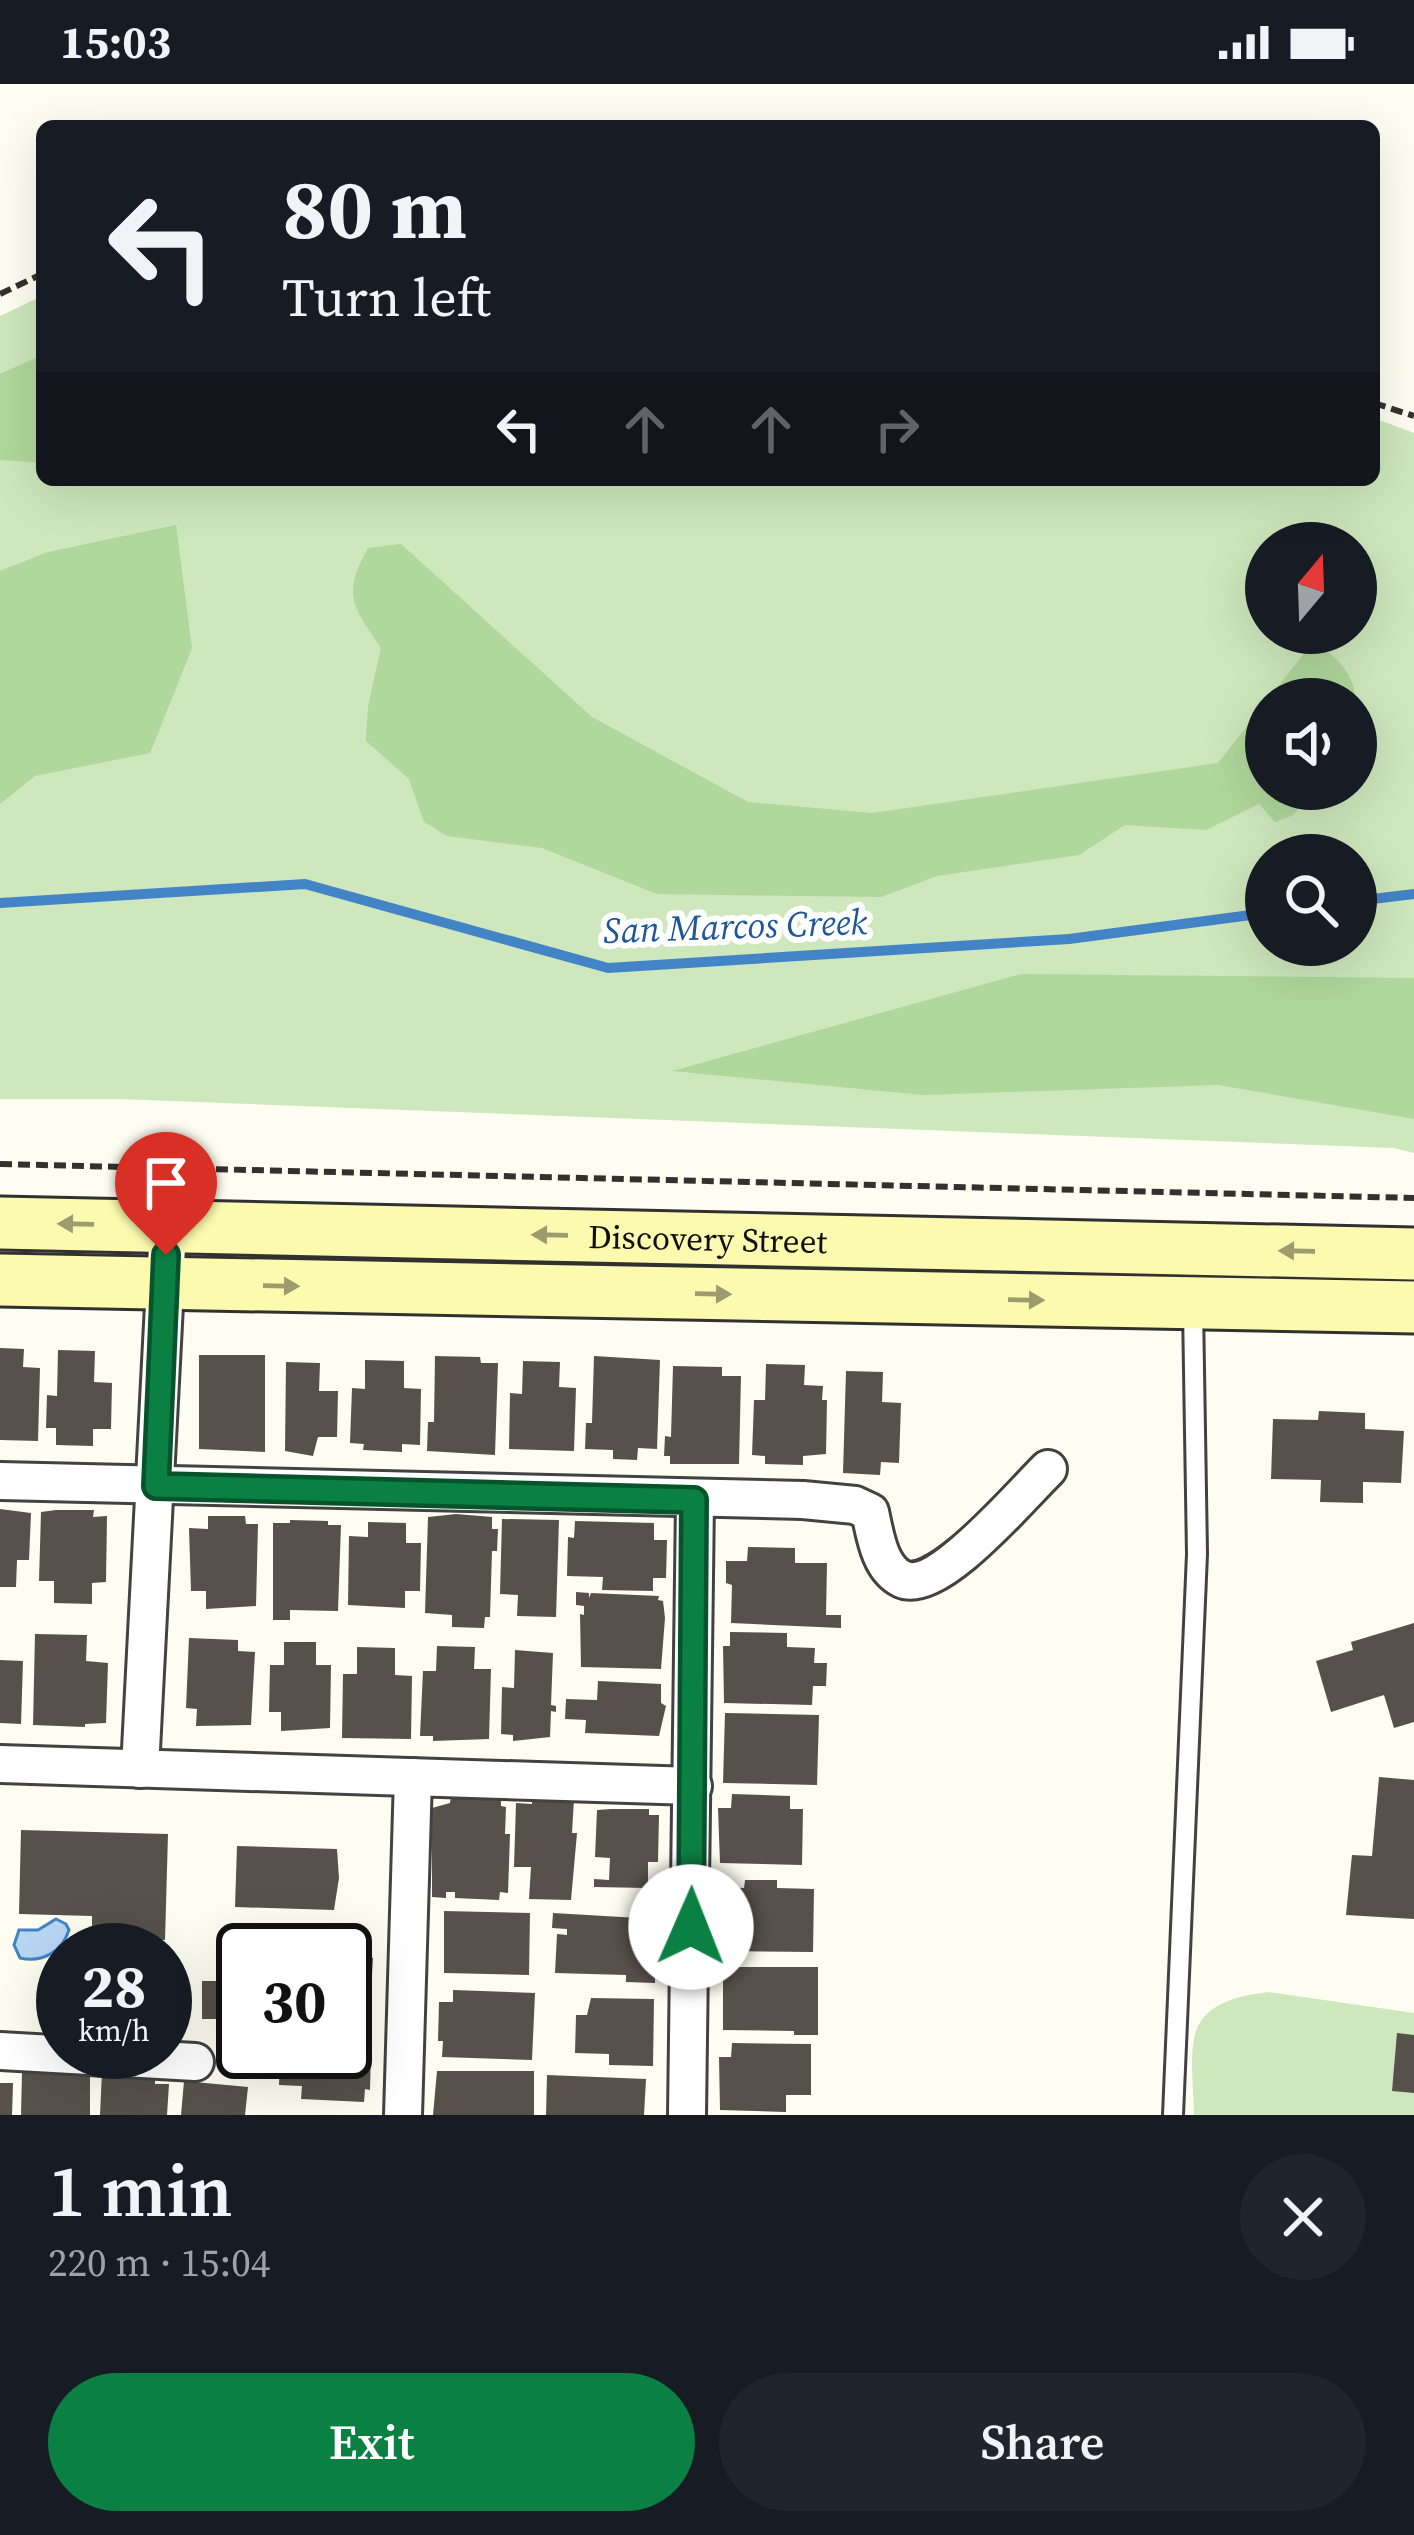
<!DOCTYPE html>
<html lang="en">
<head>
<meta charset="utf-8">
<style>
  :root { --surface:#171b24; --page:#20242c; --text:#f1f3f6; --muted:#9ea1a6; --accent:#0b8043 }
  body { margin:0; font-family:"Source Serif 4",serif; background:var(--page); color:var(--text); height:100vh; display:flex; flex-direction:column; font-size:45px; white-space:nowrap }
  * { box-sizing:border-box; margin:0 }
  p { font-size:39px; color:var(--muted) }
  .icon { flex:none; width:66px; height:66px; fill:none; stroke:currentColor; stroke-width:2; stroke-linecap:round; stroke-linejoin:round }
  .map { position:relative; height:2031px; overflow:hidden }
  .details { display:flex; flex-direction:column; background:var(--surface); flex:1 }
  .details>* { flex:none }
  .top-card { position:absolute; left:36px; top:36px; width:1344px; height:366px; border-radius:18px; box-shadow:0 12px 48px #0002; background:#171b24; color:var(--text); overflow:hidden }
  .needle { width:78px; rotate:19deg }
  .fabs { position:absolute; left:1245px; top:438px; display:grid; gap:24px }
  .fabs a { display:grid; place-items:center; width:132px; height:132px; border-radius:50%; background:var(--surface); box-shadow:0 12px 48px #0002; font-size:60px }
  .speed { position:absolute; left:36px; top:1839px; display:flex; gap:24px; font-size:60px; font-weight:700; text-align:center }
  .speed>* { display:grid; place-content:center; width:156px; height:156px; border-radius:50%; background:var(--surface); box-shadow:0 12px 48px #0002; line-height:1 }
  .speed small { font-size:30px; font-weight:400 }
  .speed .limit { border:6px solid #111; border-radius:18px; background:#fff; color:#111 }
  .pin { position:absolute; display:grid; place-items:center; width:102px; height:102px; color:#fff; margin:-123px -51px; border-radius:50% 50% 50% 0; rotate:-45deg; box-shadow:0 0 12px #0007 }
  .pin .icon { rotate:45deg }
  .me { position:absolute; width:132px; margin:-66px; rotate:1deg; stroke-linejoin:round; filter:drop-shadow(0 0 9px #0008) }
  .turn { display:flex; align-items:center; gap:42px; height:252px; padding:0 48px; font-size:54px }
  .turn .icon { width:156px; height:156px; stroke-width:2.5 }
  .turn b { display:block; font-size:84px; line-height:102px }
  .lanes { display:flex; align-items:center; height:114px; padding:0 48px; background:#0003; justify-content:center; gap:60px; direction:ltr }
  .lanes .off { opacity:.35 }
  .round { display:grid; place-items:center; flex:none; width:126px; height:126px; border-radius:63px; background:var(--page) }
  .summary { display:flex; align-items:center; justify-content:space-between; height:204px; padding:0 48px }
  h1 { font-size:72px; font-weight:600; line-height:90px }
  .cta { display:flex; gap:24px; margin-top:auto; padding:24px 48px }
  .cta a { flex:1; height:138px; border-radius:72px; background:var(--accent); color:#fff; font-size:48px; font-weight:600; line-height:138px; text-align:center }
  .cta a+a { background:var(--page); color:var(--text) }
  .status { display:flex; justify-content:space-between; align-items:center; height:84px; padding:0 60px; background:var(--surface); direction:ltr }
  .status svg { height:33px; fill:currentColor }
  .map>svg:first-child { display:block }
  .green { fill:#cee7bc; fill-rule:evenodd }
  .forest { fill:#b0d79c }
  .water { fill:#b8d7f3; stroke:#4384c6; stroke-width:3 }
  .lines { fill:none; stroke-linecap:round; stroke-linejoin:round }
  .stream { stroke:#4384c6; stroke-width:10 }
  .building { fill:#57514b }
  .lane-casing { stroke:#424242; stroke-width:24 }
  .street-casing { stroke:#424242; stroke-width:42 }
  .secondary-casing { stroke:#313131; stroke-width:57 }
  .path { stroke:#313131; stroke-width:6; stroke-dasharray:12 6; stroke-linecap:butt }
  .lane { stroke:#fff; stroke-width:18 }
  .street { stroke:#fff; stroke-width:36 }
  .secondary { stroke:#fbfaaf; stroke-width:51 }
  .oneway { fill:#9d9c6f }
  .route-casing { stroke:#07532c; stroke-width:30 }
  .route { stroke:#0b8043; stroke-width:21 }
  .labels { text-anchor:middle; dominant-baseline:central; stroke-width:12; stroke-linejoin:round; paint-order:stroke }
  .street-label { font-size:33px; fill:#0f0f0f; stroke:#fff }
  .water-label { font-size:36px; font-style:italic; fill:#1e569a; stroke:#fff }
</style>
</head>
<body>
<div class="status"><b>15:03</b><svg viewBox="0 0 49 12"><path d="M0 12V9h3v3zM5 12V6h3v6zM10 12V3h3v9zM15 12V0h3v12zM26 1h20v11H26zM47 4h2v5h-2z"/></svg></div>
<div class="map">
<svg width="1414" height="2031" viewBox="0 0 1414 2031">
  <rect width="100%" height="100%" fill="#fefdf1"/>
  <g class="green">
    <path d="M42,212V396H1374V334L1414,349V1069L1394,1064L120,1015H0V232ZM1266,459H1356V549H1266ZM1266,615H1356V705H1266ZM1266,771H1356V861H1266Z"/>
    <path d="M1269,1908L1414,1929V2031H1194C1192,1956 1178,1919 1269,1908Z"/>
  </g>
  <g class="forest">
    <path d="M42,271V379L0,376V290Z"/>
    <path d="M176,441L192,564L150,669L35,692L0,720V487L48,468Z"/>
    <path d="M401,460L592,633L748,718L872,729L1218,679L1266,618V705H1317L1293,731L1275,738L1259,720L1206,746L1125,741L1079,771L937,792L881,813L657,810L542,764L447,752L424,738L409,695L366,657L368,622L381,564C352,521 342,511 368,464Z"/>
    <path d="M1314,557C1337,574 1354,588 1356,618L1268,615Z"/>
    <path d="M1021,890L1414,894V1035L1218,1001L923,1011L672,987Z"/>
  </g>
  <path class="water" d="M56,1835L66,1840L69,1846C62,1868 42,1879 20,1874L14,1861L19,1846H38Z"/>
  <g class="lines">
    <g class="stream">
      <path d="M1356,817L1414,810"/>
      <path d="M0,819L305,800L608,884L1069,855L1266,829"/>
    </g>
  </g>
  <g class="building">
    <path d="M0,1264L24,1265L23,1283L40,1284L38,1357L0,1356Z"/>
    <path d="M58,1266L95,1267L94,1298L112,1299L111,1345H93V1362L56,1361V1344H46L47,1311L57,1312Z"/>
    <path d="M199,1271H265V1368L199,1365Z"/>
    <path d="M435,1272L480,1273L481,1279H498L495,1371L427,1367L428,1338H434Z"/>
    <path d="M594,1272L660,1276L657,1365L638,1364L637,1376L613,1375V1366L585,1365L586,1339H592Z"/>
    <path d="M365,1276L404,1277V1304L421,1305L420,1361L402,1360V1368L363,1366L364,1360L350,1359L352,1304L365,1305Z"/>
    <path d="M523,1277L560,1278L559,1303L576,1304L574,1367L509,1365L510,1309L522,1310Z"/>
    <path d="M286,1278L320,1279L319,1307H338L337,1353H318L313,1372L285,1367Z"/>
    <path d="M766,1280L805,1281L804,1301L823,1302L822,1316H827L826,1370L803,1372V1381L765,1380V1372L752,1371L754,1316H765Z"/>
    <path d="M673,1282L722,1283V1292H741L739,1380H670V1372H664L665,1352L671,1353Z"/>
    <path d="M846,1287L883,1288L882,1318L901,1319L899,1379L881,1378L880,1391L843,1389Z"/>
    <path d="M1319,1327L1365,1329V1345L1404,1347L1401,1399L1363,1398V1419L1320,1418L1321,1396L1271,1395L1273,1335L1318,1336Z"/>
    <path d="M0,1425L31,1429L29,1476H17L16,1503H0Z"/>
    <path d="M56,1426H94L93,1433L107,1432L106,1498L92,1499V1520L54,1519V1497H39L41,1428Z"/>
    <path d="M456,1430L492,1433V1445H498L497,1467H492L490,1533H485L484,1544L452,1543V1531L425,1529L428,1433Z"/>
    <path d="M208,1432H245L246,1440H258L256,1522L206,1525V1507H191L189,1444L208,1445Z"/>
    <path d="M502,1435L559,1436L556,1533L517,1532L518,1511L500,1510Z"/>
    <path d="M290,1436L328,1437V1441H341L338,1527L290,1526V1536H273V1439H290Z"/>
    <path d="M575,1437L654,1439V1456H667L666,1494H653V1507L602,1506L603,1493L567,1492L568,1453L574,1454Z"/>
    <path d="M368,1438L406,1439V1459H421L420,1507H405V1524L348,1521L349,1452L368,1453Z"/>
    <path d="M748,1463L795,1464V1479H827L826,1531H841V1544L731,1539L732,1501L726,1499V1477H747Z"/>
    <path d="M576,1508L589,1509V1514L591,1509L659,1512L658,1516L663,1517L665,1534L661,1585L581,1583L580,1530L584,1531V1522L576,1521Z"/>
    <path d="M1414,1539V1638L1394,1644L1384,1611L1331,1628L1316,1577L1353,1566L1351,1558Z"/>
    <path d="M730,1548L787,1549V1563L815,1564L814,1579H827L826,1602H813L812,1621L724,1619L723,1562H730Z"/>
    <path d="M35,1550L87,1551L86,1577L108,1579L106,1639L85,1640V1643L33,1641Z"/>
    <path d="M189,1554L238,1556V1567L255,1568L251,1641L196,1642L197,1625L186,1624Z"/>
    <path d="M284,1558H316V1581H331L330,1644L281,1647V1628H269L270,1581H284Z"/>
    <path d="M437,1562L475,1563L474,1585H491L489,1655L433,1657V1652H420L423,1587H436Z"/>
    <path d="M357,1563L395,1564V1591L412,1592L411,1655L342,1654L343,1590H357Z"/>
    <path d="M515,1566L553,1569L551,1621L556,1622V1628L551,1627L550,1653L513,1657V1651L501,1650L502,1603L514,1604Z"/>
    <path d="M0,1576L23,1577L21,1640L0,1639Z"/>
    <path d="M598,1597L661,1600V1619L666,1622L659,1652L585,1649L586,1636L565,1635L566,1615L597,1616Z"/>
    <path d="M725,1629L819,1631L817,1701L723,1699Z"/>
    <path d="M1379,1693L1414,1696V1835L1346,1831L1352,1771L1372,1772Z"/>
    <path d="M732,1710L790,1712V1725H803L802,1781L720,1779L718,1724H731Z"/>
    <path d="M456,1711L497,1712L501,1715V1722L506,1723L505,1750H510L508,1809L500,1808L499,1816L455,1814V1808H446V1814L432,1813V1724L450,1719L451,1712Z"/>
    <path d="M532,1713L574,1715L572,1749H577L571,1816L529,1815L531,1783H514L516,1719L532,1720Z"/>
    <path d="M611,1725H649V1731H659L658,1778H648V1804L594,1803V1795L609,1796L610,1774L595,1773L597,1726Z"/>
    <path d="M21,1746L168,1750L165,1856L92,1853V1832L19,1830Z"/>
    <path d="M237,1762L337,1765L339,1794L334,1826L235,1823Z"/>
    <path d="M745,1796H777V1804L814,1805L813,1868L718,1867L724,1803L744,1804Z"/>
    <path d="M444,1827L530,1829L529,1891L444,1889Z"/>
    <path d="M553,1829L656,1835L655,1899L626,1898V1891L555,1889L557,1850L567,1851V1845L552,1844Z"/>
    <path d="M345,1872L373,1874L369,1941L345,1940Z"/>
    <path d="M723,1883H818V1951H794V1947L723,1946Z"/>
    <rect x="202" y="1897" width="41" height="38"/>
    <path d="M453,1906L535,1909L532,1976L442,1973L443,1957H438L439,1918H453Z"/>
    <path d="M591,1914L654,1915L653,1982L609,1981V1970L575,1969L576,1931H587Z"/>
    <path d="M345,1946L367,1947L366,1965H371L370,2006L365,2005L364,2018L301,2015L302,2002L279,2001L280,1968H345Z"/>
    <path d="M1397,1949L1414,1951V2009L1392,2007Z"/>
    <path d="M732,1959L811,1960V2011H786V2028L720,2026L719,1973H731Z"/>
    <path d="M102,1987L155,1993V2000H169L167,2031H100Z"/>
    <path d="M437,1987H534V2031H433Z"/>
    <path d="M77,1988L90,1991V2031H21L22,1989Z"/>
    <path d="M547,1991L646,1995L644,2031H546Z"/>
    <path d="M184,1997L248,2003L245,2031H181Z"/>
    <path d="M0,1999H13L12,2031H0Z"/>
  </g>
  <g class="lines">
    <g class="lane-casing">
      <path id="lane" d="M1173,2031L1197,1470L1193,1224"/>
    </g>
    <g class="street-casing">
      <g id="street">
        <path d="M0,1397L803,1416L855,1421L870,1428C875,1450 879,1484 902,1495C938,1511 1022,1410 1048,1385"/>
        <path d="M0,1680L693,1702"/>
        <path d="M140,1685L168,1143"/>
        <path d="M0,1967L195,1978"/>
        <path d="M403,2031L413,1693"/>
        <path d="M687,2031L695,1416"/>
      </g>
    </g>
    <g class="secondary-casing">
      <g id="secondary">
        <path id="s1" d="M0,1139L1414,1170"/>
        <path d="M0,1196L1414,1223"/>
      </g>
    </g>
    <g class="path">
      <path d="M0,210L42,190"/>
      <path d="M1374,319L1414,332"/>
      <path d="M0,1080L1414,1114"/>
    </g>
    <use href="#lane" class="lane"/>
    <use href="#street" class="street"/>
    <use href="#secondary" class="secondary"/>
  </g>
  <defs><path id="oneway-solid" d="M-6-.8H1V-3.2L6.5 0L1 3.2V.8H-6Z" transform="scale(3)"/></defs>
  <g class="oneway">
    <use href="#oneway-solid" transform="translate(76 1140) rotate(-179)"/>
    <use href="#oneway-solid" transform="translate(550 1151) rotate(-179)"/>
    <use href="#oneway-solid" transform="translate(1297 1167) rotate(-179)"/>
    <use href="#oneway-solid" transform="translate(281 1202) rotate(1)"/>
    <use href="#oneway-solid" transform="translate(713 1210) rotate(1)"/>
    <use href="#oneway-solid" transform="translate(1026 1216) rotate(1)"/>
  </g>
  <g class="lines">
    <g class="route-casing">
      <path id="route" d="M166,1171L156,1402L694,1416L691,1843"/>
    </g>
    <use href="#route" class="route"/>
  </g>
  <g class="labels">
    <g class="street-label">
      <text stroke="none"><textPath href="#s1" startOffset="708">Discovery Street</textPath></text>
    </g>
    <g class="water-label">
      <text transform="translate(735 842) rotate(-2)">San Marcos Creek</text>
    </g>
  </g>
</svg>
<div class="fabs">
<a><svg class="needle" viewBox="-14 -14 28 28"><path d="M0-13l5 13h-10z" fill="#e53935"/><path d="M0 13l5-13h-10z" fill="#9ea1a6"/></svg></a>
<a><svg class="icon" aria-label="sound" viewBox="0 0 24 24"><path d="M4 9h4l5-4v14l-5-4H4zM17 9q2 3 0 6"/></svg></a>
<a><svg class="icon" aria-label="search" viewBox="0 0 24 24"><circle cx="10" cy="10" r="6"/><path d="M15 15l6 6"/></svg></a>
</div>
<div class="speed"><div>28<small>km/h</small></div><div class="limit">30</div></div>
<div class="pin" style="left:166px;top:1171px;background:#d93025"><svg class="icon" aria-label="arrive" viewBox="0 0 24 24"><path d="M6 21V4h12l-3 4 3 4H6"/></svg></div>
<svg class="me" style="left:691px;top:1843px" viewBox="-20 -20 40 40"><circle r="19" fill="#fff"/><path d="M0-13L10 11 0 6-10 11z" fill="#0b8043"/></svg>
<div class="top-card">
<div class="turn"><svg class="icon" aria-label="left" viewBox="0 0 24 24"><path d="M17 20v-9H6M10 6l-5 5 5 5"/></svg><div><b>80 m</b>Turn left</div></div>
<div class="lanes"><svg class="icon" aria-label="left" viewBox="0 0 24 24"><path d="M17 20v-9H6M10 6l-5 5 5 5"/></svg><svg class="icon off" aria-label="ahead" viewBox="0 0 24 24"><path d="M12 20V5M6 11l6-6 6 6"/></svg><svg class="icon off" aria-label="ahead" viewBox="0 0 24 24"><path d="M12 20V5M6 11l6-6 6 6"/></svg><svg class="icon off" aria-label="right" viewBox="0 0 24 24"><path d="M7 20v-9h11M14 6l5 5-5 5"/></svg></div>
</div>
</div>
<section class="details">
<div class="summary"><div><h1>1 min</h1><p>220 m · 15:04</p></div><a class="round"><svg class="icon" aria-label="close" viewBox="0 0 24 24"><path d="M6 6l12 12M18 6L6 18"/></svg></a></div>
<div class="cta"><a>Exit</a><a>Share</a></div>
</section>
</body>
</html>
